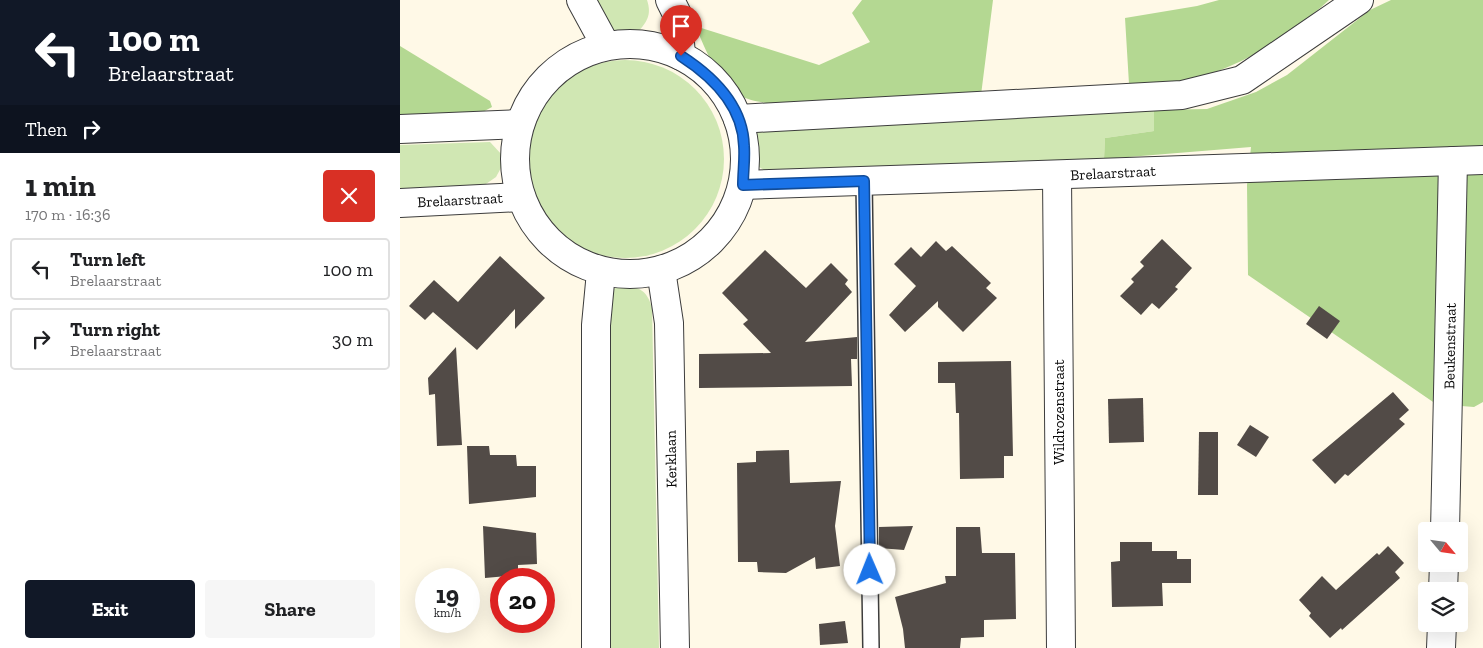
<!DOCTYPE html>
<html lang="en">
<head>
<meta charset="utf-8">
<style>
  :root { --surface:#fff; --page:#f6f6f6; --text:#202124; --muted:#757577; --line:#e0e0e0; --accent:#111827 }
  body { margin:0; font-family:"Zilla Slab",serif; background:var(--page); color:var(--text); height:100vh; display:flex; flex-direction:column; font-size:19px; white-space:nowrap }
  * { box-sizing:border-box; margin:0 }
  p { font-size:16px; color:var(--muted) }
  .icon { flex:none; width:28px; height:28px; fill:none; stroke:currentColor; stroke-width:2; stroke-linecap:round; stroke-linejoin:round }
  .map { position:relative; flex:1; overflow:hidden }
  .drawer { display:flex; flex-direction:column; background:var(--surface); width:400px }
  .drawer>* { flex:none }
  .banner { background:#111827; color:#fff; overflow:hidden }
  .needle { width:32px; rotate:119deg }
  .fabs { position:absolute; left:1018px; top:522px; display:grid; gap:10px }
  .fabs a { display:grid; place-items:center; width:50px; height:50px; border-radius:5px; background:var(--surface); box-shadow:0 5px 20px #0002; font-size:25px }
  .speed { position:absolute; left:15px; top:568px; display:flex; gap:10px; font-size:25px; font-weight:700; text-align:center }
  .speed>* { display:grid; place-content:center; width:65px; height:65px; border-radius:50%; background:var(--surface); box-shadow:0 5px 20px #0002; line-height:1 }
  .speed small { font-size:12px; font-weight:400 }
  .speed .limit { border:8px solid #d22; background:#fff; color:#111 }
  .pin { position:absolute; display:grid; place-items:center; width:42px; height:42px; color:#fff; margin:-51px -21px; border-radius:50% 50% 50% 0; rotate:-45deg; box-shadow:0 0 5px #0007 }
  .pin .icon { rotate:45deg }
  .me { position:absolute; width:55px; margin:-28px; rotate:359deg; stroke-linejoin:round; filter:drop-shadow(0 0 4px #0008) }
  .turn { display:flex; align-items:center; gap:18px; height:105px; padding:0 25px; font-size:22px }
  .turn .icon { width:65px; height:65px; stroke-width:2.5 }
  .turn b { display:block; font-size:35px; line-height:42px }
  .then { display:flex; align-items:center; height:48px; padding:0 25px; background:#0003; gap:10px; font-size:19px }
  .round { display:grid; place-items:center; flex:none; width:52px; height:52px; border-radius:5px; background:var(--page) }
  .headline { display:flex; align-items:center; justify-content:space-between; height:85px; padding:0 25px }
  h1 { font-size:30px; font-weight:700; line-height:38px }
  .button { display:flex; gap:10px; margin-top:auto; padding:10px 25px }
  .button a { flex:1; height:58px; border-radius:5px; background:var(--accent); color:#fff; font-size:20px; font-weight:700; line-height:58px; text-align:center }
  .button a+a { background:var(--page); color:var(--text) }
  ul { padding:0; list-style:none }
  li { display:flex; align-items:center; gap:15px; height:62px; margin:0 10px 8px; padding:0 15px; border:2px solid var(--line); border-radius:5px }
  li div { flex:1 }
  li b { display:block; font-size:19px }
  li em { font-style:normal }
  main { display:flex; flex:1; min-height:0 }
  .map>svg:first-child { display:block }
  .green { fill:#d0e7b3 }
  .forest { fill:#b4d892 }
  .building { fill:#524b47 }
  .lines { fill:none; stroke-linecap:round; stroke-linejoin:round }
  .service-casing { stroke:#3d3d3d; stroke-width:18 }
  .minor-casing { stroke:#3d3d3d; stroke-width:30 }
  .service { stroke:#fff; stroke-width:15 }
  .minor { stroke:#fff; stroke-width:28 }
  .route-casing { stroke:#114b97; stroke-width:12 }
  .route { stroke:#1a73e8; stroke-width:9 }
  .labels { text-anchor:middle; dominant-baseline:central; stroke-width:5; stroke-linejoin:round; paint-order:stroke }
  .street-label { font-size:15px; fill:#0a0a0a; stroke:#fff }
</style>
</head>
<body>
<main>
<section class="drawer">
<div class="banner">
<div class="turn"><svg class="icon" aria-label="left" viewBox="0 0 24 24"><path d="M17 20v-9H6M10 6l-5 5 5 5"/></svg><div><b>100 m</b>Brelaarstraat</div></div>
<div class="then">Then<svg class="icon" aria-label="right" viewBox="0 0 24 24"><path d="M7 20v-9h11M14 6l5 5-5 5"/></svg></div>
</div>
<div class="headline"><div><h1>1 min</h1><p>170 m · 16:36</p></div><a class="round" style="background:#d93025;color:#fff"><svg class="icon" aria-label="close" viewBox="0 0 24 24"><path d="M6 6l12 12M18 6L6 18"/></svg></a></div>
<ul>
<li><svg class="icon" aria-label="left" viewBox="0 0 24 24"><path d="M17 20v-9H6M10 6l-5 5 5 5"/></svg><div><b>Turn left</b><p>Brelaarstraat</p></div><em>100 m</em></li>
<li><svg class="icon" aria-label="right" viewBox="0 0 24 24"><path d="M7 20v-9h11M14 6l5 5-5 5"/></svg><div><b>Turn right</b><p>Brelaarstraat</p></div><em>30 m</em></li>
</ul>
<div class="button"><a>Exit</a><a>Share</a></div>
</section>
<div class="map">
<svg width="1083" height="648" viewBox="0 0 1083 648">
  <rect width="100%" height="100%" fill="#fff9e7"/>
  <g class="green">
    <path d="M194,0H247C252,15 247,22 237,33C209,37 205,21 194,0Z"/>
    <circle cx="225" cy="159" r="99"/>
    <path d="M754,110V131L705,138L704,159L372,175L351,162C347,150 347,140 357,130Z"/>
    <path d="M90,142L102,155V166L96,177L83,186L0,191V145Z"/>
    <path d="M224,285C241,288 247,291 252,308L259,648H208L203,315L213,289Z"/>
  </g>
  <g class="forest">
    <path d="M462,0H593L581,95C534,98 369,119 336,93C315,77 306,49 295,26L419,65L470,42L452,13Z"/>
    <path d="M819,0H929C891,35 838,70 787,80C768,83 748,83 729,84L725,18L797,6Z"/>
    <path d="M991,0H1083V402L1074,407L1036,404L848,275L847,185L851,147L704,159L705,138L754,131V110L807,109L856,92L887,75L970,10Z"/>
    <path d="M0,46L90,101L92,107L77,115L0,116Z"/>
  </g>
  <g class="building">
    <path d="M762,239L792,268L775,287L778,289L759,309L752,303L741,315L720,296L734,282L731,279L744,266L740,262Z"/>
    <path d="M536,241L546,251L552,246L591,283L586,288L597,298L563,332L538,307V301L505,332L489,315L516,286L494,264L511,247L521,257Z"/>
    <path d="M365,250L406,288L431,263L448,280L445,284L452,292L405,342L457,337V359H451L452,386L299,388V354L371,353L343,324L348,320L322,293Z"/>
    <path d="M100,256L145,298L115,329V309L77,350L33,312L25,320L9,306L34,280L58,302Z"/>
    <path d="M919,306L940,321L927,339L906,324Z"/>
    <path d="M56,347L62,445L37,446L35,394L29,395L28,378Z"/>
    <path d="M611,361L613,456H604V478L560,479L559,413H556L555,383H538V362Z"/>
    <path d="M993,392L1009,410L999,419L1005,424L948,476L945,474L935,484L912,460Z"/>
    <path d="M743,398L744,442L709,443L708,399Z"/>
    <path d="M850,425L869,437L856,457L837,445Z"/>
    <path d="M799,432H818V495H798Z"/>
    <path d="M67,446H89L90,455H116L117,466H136V497L69,504Z"/>
    <path d="M389,450L390,483L441,481L435,526L440,566L416,569L415,557L386,573L358,572L357,562H338L337,463L356,462V451Z"/>
    <path d="M83,526L136,533L137,564L118,565V575L85,578Z"/>
    <path d="M513,526L504,550L479,548V527Z"/>
    <path d="M556,527H580L582,553H615L616,619L584,620V637L561,638L560,648H505L503,629L495,597L546,583L545,576H556Z"/>
    <path d="M720,542H752V551H777V559H791V583H762L763,606L712,607L711,562L720,561Z"/>
    <path d="M988,546L1004,563L995,572L1000,578L942,630L941,628L930,638L909,616L911,613L899,600L922,576L936,590L977,553L979,555Z"/>
    <path d="M445,621L448,643L420,645L419,624Z"/>
  </g>
  <g class="lines">
    <g class="service-casing">
      <path id="service" d="M464,181L471,648"/>
    </g>
    <g class="minor-casing">
      <g id="minor">
        <path d="M181,0L206,46"/>
        <path d="M270,0L278,16L281,56"/>
        <circle cx="230" cy="159" r="115"/>
        <path d="M338,119L782,95L842,80L959,0"/>
        <path d="M0,129L120,124"/>
        <path d="M657,176L661,648"/>
        <path d="M343,185L1083,160"/>
        <path d="M0,203L121,197"/>
        <path d="M261,270L269,323L275,648"/>
        <path d="M1045,531L1053,161"/>
        <path d="M1043,591L1044,564"/>
        <path d="M196,648V325L201,272"/>
        <path d="M1041,648L1042,624"/>
      </g>
    </g>
    <use href="#service" class="service"/>
    <use href="#minor" class="minor"/>
  </g>
  <g class="lines">
    <g class="route-casing">
      <path id="route" d="M281,56C312,76 343,106 344,146C345,159 343,172 343,185L464,181L470,570"/>
    </g>
    <use href="#route" class="route"/>
  </g>
  <g class="labels">
    <g class="street-label">
      <text transform="translate(713 173) rotate(-3)">Brelaarstraat</text>
      <text transform="translate(60 200) rotate(-3)">Brelaarstraat</text>
      <text transform="translate(1050 346) rotate(-89)">Beukenstraat</text>
      <text transform="translate(659 412) rotate(-90)">Wildrozenstraat</text>
      <text transform="translate(271 459) rotate(-91)">Kerklaan</text>
    </g>
  </g>
</svg>
<div class="fabs">
<a><svg class="needle" viewBox="-14 -14 28 28"><path d="M0-13l5 13h-10z" fill="#e53935"/><path d="M0 13l5-13h-10z" fill="#757577"/></svg></a>
<a><svg class="icon" aria-label="layers" viewBox="0 0 24 24"><path d="M12 4l9 5-9 5-9-5zM3 14l9 5 9-5"/></svg></a>
</div>
<div class="speed"><div>19<small>km/h</small></div><div class="limit">20</div></div>
<div class="pin" style="left:281px;top:56px;background:#d93025"><svg class="icon" aria-label="arrive" viewBox="0 0 24 24"><path d="M6 21V4h12l-3 4 3 4H6"/></svg></div>
<svg class="me" style="left:470px;top:570px" viewBox="-20 -20 40 40"><circle r="19" fill="#fff"/><path d="M0-13L10 11 0 6-10 11z" fill="#1a73e8"/></svg>
</div>
</main>
</body>
</html>
